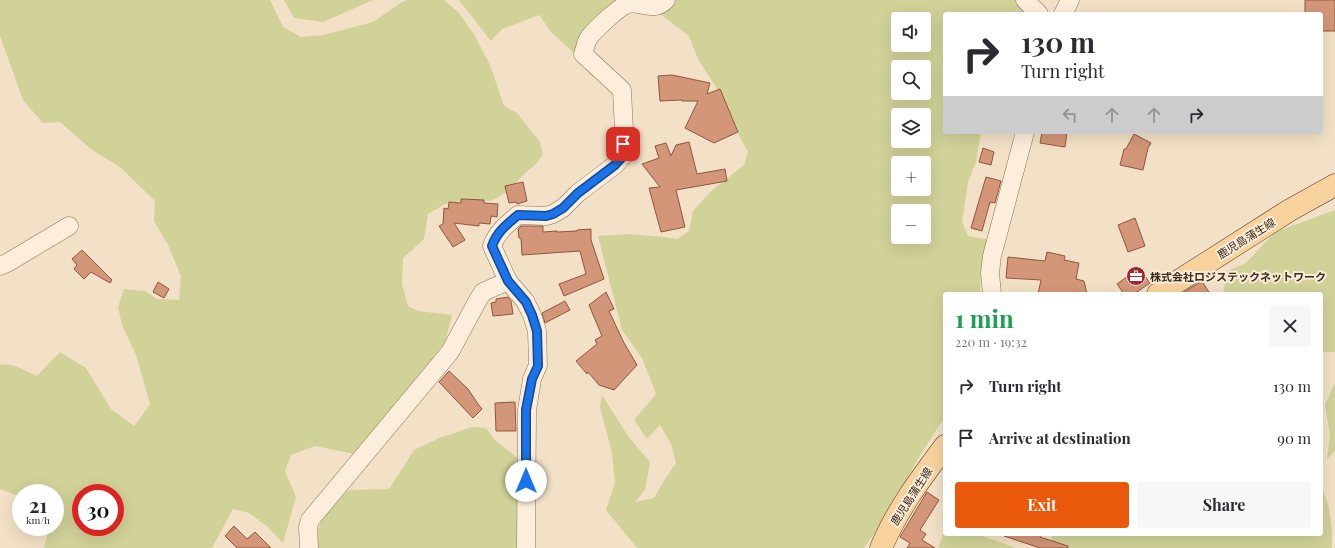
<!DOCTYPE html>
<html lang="en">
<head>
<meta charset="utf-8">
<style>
  :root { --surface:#fff; --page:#f7f7f7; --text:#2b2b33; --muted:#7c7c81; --accent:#ea580c }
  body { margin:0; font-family:"Playfair Display","Noto Sans JP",serif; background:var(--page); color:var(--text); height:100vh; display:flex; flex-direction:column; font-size:15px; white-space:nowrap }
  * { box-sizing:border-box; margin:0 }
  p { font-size:13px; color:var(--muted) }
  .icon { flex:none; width:22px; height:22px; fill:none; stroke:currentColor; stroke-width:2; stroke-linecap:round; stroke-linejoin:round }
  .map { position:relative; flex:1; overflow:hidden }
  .panel { position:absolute; left:943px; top:292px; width:380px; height:244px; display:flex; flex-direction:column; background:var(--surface); border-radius:4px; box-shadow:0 4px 16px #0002 }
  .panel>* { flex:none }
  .banner { position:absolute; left:943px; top:12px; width:380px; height:122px; border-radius:4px; box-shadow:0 4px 16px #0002; background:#fff; color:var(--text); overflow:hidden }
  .tools { position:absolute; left:891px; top:12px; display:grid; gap:8px }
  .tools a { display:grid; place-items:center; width:40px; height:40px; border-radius:4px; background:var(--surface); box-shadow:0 4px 16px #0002; font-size:20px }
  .speed { position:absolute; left:12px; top:484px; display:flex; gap:8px; font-size:20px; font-weight:700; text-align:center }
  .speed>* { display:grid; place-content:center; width:52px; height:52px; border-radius:50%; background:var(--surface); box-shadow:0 4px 16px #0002; line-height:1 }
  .speed small { font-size:10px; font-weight:400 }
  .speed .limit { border:6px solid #d22; background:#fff; color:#111 }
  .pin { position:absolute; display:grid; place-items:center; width:34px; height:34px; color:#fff; margin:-17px; border-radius:8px; box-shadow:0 2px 6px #0006 }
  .me { position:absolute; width:44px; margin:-22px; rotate:0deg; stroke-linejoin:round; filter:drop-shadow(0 0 3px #0008) }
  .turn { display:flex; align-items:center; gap:14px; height:84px; padding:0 12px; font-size:18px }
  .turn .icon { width:52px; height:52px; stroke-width:2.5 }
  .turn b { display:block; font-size:28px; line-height:34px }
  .lanes { display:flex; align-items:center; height:38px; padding:0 12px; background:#0003; justify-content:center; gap:20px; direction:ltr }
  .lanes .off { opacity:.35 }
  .round { display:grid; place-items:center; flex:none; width:42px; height:42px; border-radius:4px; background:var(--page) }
  .summary { display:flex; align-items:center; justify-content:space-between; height:68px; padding:0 12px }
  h1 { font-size:24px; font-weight:700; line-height:30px; color:#1e9e55 }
  .primary-button { display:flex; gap:8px; margin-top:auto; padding:8px 12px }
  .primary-button a { flex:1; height:46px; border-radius:4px; background:var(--accent); color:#fff; font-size:16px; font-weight:700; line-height:46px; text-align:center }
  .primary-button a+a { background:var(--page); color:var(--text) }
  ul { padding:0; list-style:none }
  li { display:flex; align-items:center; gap:12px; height:52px; padding:0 12px }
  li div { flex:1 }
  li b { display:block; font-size:15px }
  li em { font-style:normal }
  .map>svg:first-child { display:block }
  .green { fill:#d1d298; fill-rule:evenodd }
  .building { fill:#d39679; stroke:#91563d }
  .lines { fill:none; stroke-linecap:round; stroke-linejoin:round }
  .minor-casing { stroke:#907159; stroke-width:19 }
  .major-casing { stroke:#5d3f2e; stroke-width:23 }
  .minor { stroke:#fceeda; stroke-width:18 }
  .major { stroke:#f7d29c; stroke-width:22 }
  .route-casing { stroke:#114b97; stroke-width:10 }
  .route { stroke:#1a73e8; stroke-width:7 }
  .labels { text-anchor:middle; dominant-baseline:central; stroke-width:4; stroke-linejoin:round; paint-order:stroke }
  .street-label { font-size:11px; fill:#3e2b1f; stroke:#f9ebd6 }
  .poi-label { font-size:11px; font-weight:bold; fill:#3e2b1f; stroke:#f9ebd6; text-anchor:start }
</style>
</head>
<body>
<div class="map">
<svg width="1335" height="548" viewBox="0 0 1335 548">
  <rect width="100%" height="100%" fill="#f2e1c6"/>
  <g class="green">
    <path d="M0,0H270L283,27L301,37L323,35L373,22L402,2L408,0H444L459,13L475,36L490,65L504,106L517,113L540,142L543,154L536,164L525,173L510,190L491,201L470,199L445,204L428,214L424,239L403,258L402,284L408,306L418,311L452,315L445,342L390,416L354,454L315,446L291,455L285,471L296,497L283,543L268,527L249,513L233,509L212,548H44L49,527H55V493H21V497L0,489V365C12,362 26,371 37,376L60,352L86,368L111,409L134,426L139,420L150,404L136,355L122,325L118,307L124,289L145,291L157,299L179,300L181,276L168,245L154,221L155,201L120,167L92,150L60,122L43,123L23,100L0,36ZM81,493H115V527H81Z"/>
    <path d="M284,0H373L323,22L294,18Z"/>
    <path d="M459,0H642L575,54L552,33L539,15L502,29L491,41Z"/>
    <path d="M642,0H1021L1030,14H945V132H981L976,162L968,182L962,222L968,236L990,240L981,269L980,294H945V420L940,424L918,459L881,525L864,548H637L606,510L615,483L612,453L600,407L602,395L628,436L650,462L645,490L635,502L654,498L665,479L676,463L671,444L660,425L647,439L634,420L656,394L642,358L622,330L598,236L630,234L664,237L677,239L689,231L693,211L710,192L744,165L748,152L731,121L716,87L698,59L689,36ZM898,19H924V45H898ZM898,67H924V93H898ZM898,115H924V141H898ZM898,163H924V189H898ZM898,211H924V237H898Z"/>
    <path d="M1335,210V352H1321V294H1223L1227,271L1246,263L1275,232Z"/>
    <path d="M1335,382V451L1327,459L1330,435L1325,405Z"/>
    <path d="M472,427L486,428L494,439L520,460L522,548H316C318,515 326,511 349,490L389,489L414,450L439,438Z"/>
    <path d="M1321,488C1332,507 1332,527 1332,548H1070L1050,542L1053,534H1321Z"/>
    <path d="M945,529V534H981L985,537L1016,548H938Z"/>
  </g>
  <g class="building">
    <path d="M1305,0H1335V31H1321V14H1305Z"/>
    <path d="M672,75L710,83L707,94L720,89L738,132L714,143L685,128L698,101H682V100L660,101L658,76Z"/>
    <path d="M1042,132H1067L1065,147L1040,143Z"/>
    <path d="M1134,134L1151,143L1148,148L1143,170L1120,165L1124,149H1126Z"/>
    <path d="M689,142L697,174L725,169L727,181L676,190L685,227L661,232L649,188L660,187L642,164L659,158L655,146L666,143L671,156L676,145Z"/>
    <path d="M983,148L994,152L991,165L979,162Z"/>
    <path d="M986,177L1001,181L995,203L990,202L982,231L971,228Z"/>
    <path d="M523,182L527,201L517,204L516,202L509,203L505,186Z"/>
    <path d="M461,199L484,200V203L498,204L497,217L491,216L490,224L479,223V226L454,223L465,240L453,247L439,226L443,224L444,208L448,209L449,202L461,203Z"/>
    <path d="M1135,218L1145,246L1128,252L1118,225Z"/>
    <path d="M521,226H543V232L557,231V232L577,231V230L591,229V240L604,279L564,296L559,284L586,274L580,251L522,255L521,238H519L518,229Z"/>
    <path d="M82,250L112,280L110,283L91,272L84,279L74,269L77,265L72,259Z"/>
    <path d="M1047,252L1065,256L1064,260L1079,263L1076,279L1084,281L1087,294H1038L1041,280L1006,278L1008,257L1045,261Z"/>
    <path d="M1139,268L1150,283L1134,294H1124L1117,284Z"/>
    <path d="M1202,281L1210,294H1181Z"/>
    <path d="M158,282L169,289L164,298L153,292Z"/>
    <path d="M606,292L614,309L609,311L624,343L637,365L614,390L599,385L588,372L587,374L576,361L597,344L595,340L602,336L589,305Z"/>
    <path d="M508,297L511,301L513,314L493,316L491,303L496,302V299Z"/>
    <path d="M565,301L570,310L545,323L542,313Z"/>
    <path d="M449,371L468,389L478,404L482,409L473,418L439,382Z"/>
    <path d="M515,402L516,431H496L495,403Z"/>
    <path d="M927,492L939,500L920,530L926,534L922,540L935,548H907L910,543L900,537Z"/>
    <path d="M234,526L247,539L255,532L271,548H237L225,536Z"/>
    <path d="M1004,534H1041L1040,537L1068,546V548H1040L1004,536Z"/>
  </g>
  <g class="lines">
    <g class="minor-casing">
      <g id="minor">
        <path d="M1025,0L1039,14"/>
        <path d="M1063,14L1070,0"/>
        <path d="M0,266L7,263L69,226"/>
        <path d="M508,281L492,246C497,232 506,225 518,215L546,216L553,214L563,208L578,193L615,165L623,156L624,131L622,90L583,54C585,49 586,43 588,39C593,31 620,6 628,4C642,1 654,13 666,0"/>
        <path d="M992,294L990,273L992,256L1025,132"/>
        <path d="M309,548L308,527L310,520L450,352L478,300L483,292L508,281L525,301L532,315L537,331L538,365L532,379L527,410L526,548"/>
      </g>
    </g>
    <g class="major-casing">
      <g id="major">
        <path d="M1158,294L1290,210L1335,185"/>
        <path d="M881,548C897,510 921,478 945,446"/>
      </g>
    </g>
    <use href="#minor" class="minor"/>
    <use href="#major" class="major"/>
  </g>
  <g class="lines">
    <g class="route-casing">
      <path id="route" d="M526,481V410L532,379L538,366L537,331L532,315L526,302L508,281L492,246C497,232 506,225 518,215L546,216L553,214L563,208L578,193L615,165L623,156V144"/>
    </g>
    <use href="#route" class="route"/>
  </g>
  <defs>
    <g id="office-disc" transform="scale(1)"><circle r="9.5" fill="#a42431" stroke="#f9ebd6"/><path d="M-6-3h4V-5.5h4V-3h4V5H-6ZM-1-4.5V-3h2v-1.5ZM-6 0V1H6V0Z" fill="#fff"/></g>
  </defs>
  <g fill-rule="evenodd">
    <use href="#office-disc" x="1136" y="276"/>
  </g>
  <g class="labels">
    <g class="street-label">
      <text transform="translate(1246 238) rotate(-32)">鹿児島蒲生線</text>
      <text transform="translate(911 496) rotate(-57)">鹿児島蒲生線</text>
    </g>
    <g class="poi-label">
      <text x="1150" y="276">株式会社ロジステックネットワーク</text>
    </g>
  </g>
</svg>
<div class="tools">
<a><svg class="icon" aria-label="sound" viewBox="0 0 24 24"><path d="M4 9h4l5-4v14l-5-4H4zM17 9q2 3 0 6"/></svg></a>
<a><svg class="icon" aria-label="search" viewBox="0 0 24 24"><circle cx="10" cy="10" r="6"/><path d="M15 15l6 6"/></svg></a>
<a><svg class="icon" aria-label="layers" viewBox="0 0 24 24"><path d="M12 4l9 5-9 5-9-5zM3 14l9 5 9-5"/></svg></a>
<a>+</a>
<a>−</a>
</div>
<div class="speed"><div>21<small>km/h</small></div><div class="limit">30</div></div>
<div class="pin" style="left:623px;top:144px;background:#d93025"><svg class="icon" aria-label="arrive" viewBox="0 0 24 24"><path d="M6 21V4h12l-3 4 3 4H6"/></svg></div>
<svg class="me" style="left:526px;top:481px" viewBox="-20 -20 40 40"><circle r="19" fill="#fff"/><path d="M0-13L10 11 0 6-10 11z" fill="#1a73e8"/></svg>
<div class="banner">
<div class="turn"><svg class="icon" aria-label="right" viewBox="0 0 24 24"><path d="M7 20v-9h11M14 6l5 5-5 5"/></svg><div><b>130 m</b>Turn right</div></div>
<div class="lanes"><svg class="icon off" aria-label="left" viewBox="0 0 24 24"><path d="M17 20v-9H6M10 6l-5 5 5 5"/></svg><svg class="icon off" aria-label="ahead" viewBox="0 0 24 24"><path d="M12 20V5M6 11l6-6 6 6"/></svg><svg class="icon off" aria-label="ahead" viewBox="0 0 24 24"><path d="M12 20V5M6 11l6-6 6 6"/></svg><svg class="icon" aria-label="right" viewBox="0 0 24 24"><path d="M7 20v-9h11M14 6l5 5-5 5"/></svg></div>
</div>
<section class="panel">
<div class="summary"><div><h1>1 min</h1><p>220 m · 19:32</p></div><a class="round"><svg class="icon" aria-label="close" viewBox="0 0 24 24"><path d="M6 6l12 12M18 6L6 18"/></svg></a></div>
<ul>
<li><svg class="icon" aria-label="right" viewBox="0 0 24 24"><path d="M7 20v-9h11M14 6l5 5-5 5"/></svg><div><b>Turn right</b></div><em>130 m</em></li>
<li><svg class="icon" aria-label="arrive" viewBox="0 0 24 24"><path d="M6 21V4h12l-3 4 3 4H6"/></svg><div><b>Arrive at destination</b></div><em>90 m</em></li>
</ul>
<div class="primary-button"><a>Exit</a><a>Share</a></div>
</section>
</div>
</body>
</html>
